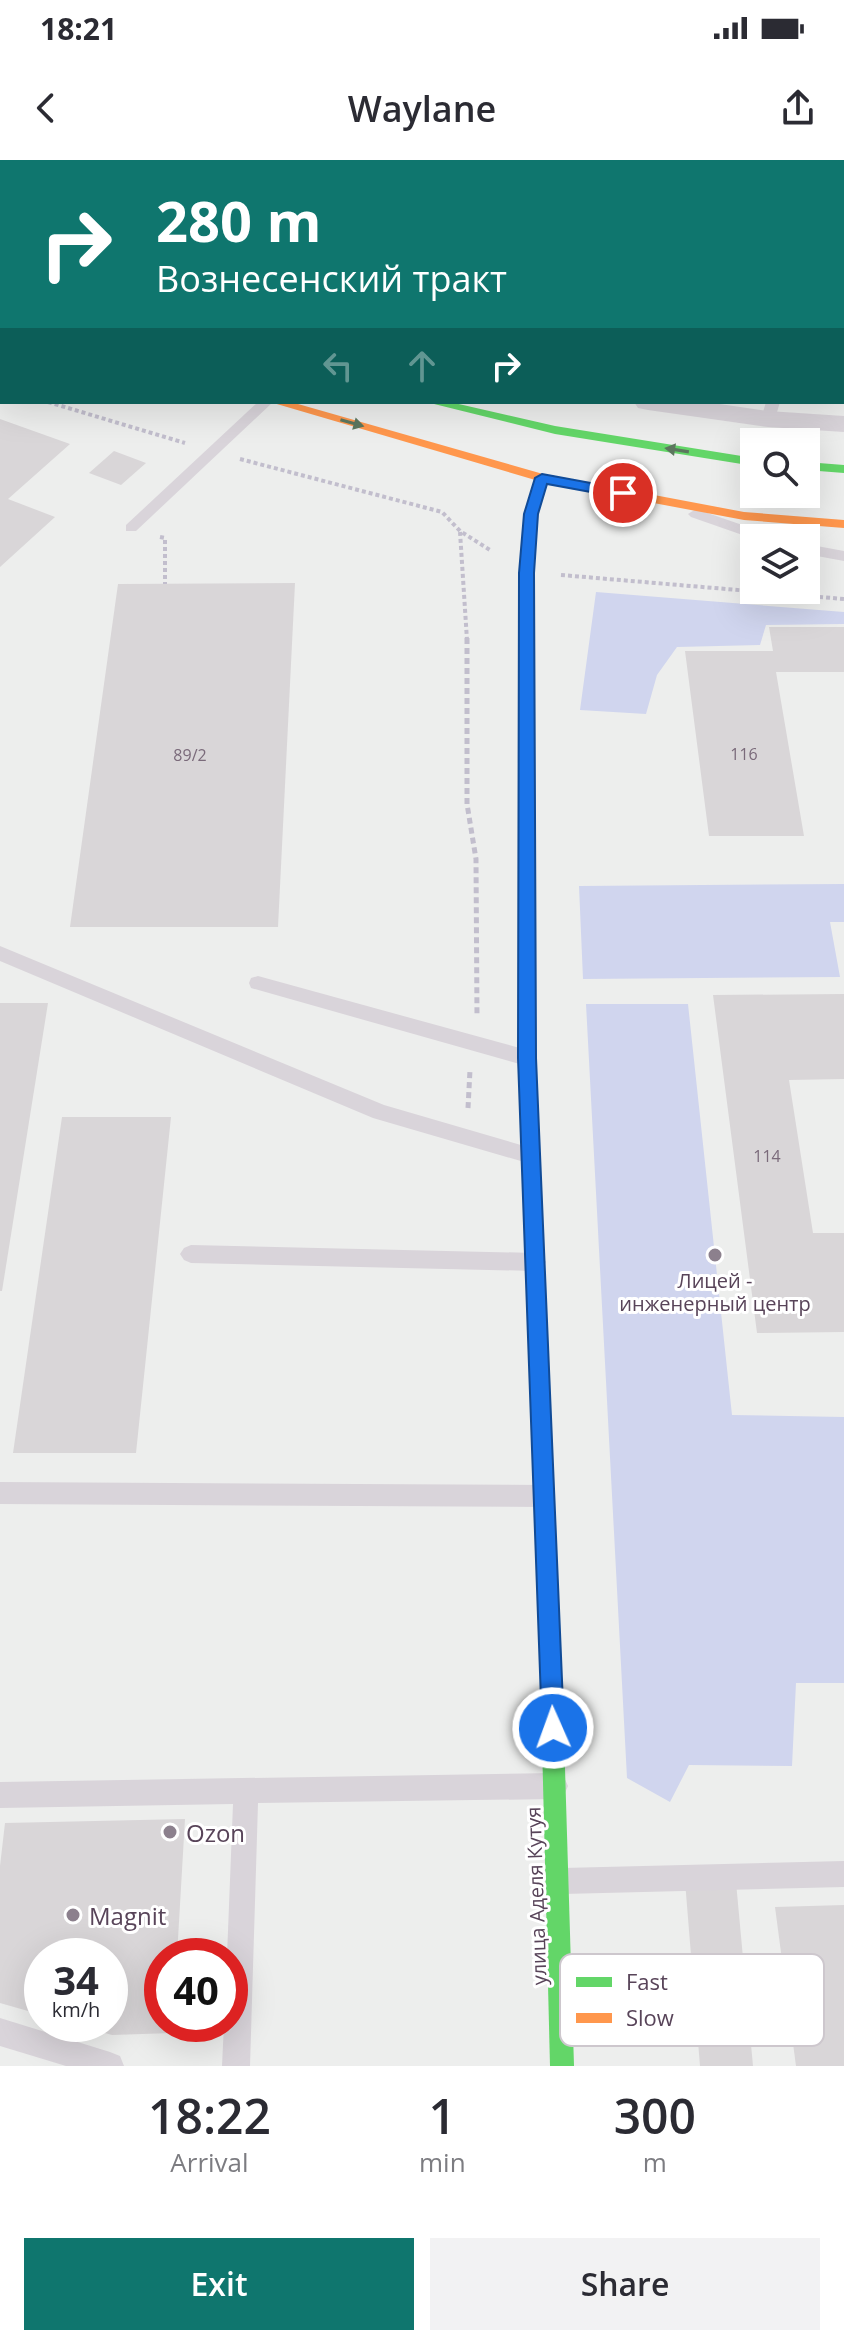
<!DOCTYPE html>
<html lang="en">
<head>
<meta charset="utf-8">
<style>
  :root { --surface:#fff; --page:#f2f2f3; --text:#2b2b33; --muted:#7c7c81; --accent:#0f766e }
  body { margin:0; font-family:"Open Sans",sans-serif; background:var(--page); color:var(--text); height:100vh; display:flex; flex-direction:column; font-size:30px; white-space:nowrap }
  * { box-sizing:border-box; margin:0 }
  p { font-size:26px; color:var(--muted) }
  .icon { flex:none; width:44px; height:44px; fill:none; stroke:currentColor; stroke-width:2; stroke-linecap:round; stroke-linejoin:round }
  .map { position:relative; height:1906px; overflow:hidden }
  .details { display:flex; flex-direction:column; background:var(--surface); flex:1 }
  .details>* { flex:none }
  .hud { position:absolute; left:0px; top:0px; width:844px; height:244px; box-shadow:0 8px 32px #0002; background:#0f766e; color:#fff; overflow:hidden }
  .tools { position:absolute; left:740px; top:268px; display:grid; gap:16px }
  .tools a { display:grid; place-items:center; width:80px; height:80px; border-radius:0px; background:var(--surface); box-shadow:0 8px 32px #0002; font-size:40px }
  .speed { position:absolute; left:24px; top:1778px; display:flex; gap:16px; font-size:40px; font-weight:700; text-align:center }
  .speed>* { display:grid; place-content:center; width:104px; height:104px; border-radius:50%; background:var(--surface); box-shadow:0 8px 32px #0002; line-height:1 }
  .speed small { font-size:20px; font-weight:400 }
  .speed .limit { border:12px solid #d22; background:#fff; color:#111 }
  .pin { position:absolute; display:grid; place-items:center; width:68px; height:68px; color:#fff; margin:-34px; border:4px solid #fff; border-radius:50%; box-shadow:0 2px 8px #0007 }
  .me { position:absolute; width:88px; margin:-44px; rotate:358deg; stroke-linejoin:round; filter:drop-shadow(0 0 6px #0008) }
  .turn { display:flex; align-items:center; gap:28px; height:168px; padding:0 24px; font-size:36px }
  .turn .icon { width:104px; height:104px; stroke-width:2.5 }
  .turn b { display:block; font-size:56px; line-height:68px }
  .lanes { display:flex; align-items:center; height:76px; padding:0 24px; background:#0003; justify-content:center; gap:40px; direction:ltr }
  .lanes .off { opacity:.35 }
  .eta { display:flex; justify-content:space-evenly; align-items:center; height:136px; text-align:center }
  .eta b { font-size:48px; font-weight:600; line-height:56px }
  .primary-button { display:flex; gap:16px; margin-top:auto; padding:16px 24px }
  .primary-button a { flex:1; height:92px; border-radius:0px; background:var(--accent); color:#fff; font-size:32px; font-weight:600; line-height:92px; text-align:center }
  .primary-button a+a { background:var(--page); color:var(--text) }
  .status { display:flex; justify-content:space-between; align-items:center; height:56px; padding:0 40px; background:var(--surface); direction:ltr }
  .status svg { height:22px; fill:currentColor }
  header { display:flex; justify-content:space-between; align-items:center; height:104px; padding:0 24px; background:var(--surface); font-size:36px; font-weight:600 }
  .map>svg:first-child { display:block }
  .green { fill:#d0d5ee }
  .building { fill:#d9d6d8 }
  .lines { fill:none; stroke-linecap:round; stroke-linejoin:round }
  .path-far1 { stroke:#c2becd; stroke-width:4; stroke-dasharray:4 3; stroke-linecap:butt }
  .path { stroke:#c2becd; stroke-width:5; stroke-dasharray:6 4; stroke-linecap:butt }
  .lane { fill:#d9d4da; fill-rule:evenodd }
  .street { fill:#d9d4da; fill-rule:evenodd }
  .fast { fill:#63d668; fill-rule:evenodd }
  .slow { fill:#ff974d; fill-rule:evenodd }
  .oneway { fill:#5c775e }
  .route { fill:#1a73e8; stroke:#114b97; stroke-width:2 }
  .poi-dot { fill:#8c808d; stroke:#fff; stroke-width:3 }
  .labels { text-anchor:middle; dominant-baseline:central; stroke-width:6; stroke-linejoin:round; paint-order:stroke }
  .number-label { font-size:16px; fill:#7a6a7a }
  .poi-label { font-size:20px; fill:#584459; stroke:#fff }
  .street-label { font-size:20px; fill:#584459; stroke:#fff }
  .near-poi-label { font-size:24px; fill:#584459; stroke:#fff; text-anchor:start }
  .key { fill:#fff; stroke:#cdc7cd; stroke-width:2 }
  .key-label { font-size:22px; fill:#584459 }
</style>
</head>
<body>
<div class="status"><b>18:21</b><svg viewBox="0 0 49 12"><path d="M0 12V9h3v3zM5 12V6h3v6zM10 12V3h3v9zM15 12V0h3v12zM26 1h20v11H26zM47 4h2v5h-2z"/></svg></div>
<header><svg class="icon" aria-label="back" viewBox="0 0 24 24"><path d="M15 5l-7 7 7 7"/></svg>Waylane<svg class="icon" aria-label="share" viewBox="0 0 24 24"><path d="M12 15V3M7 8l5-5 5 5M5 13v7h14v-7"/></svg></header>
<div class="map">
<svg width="844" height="1906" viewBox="0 0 844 1906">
  <rect width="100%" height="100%" fill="#edeeed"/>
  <g class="green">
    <path d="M596,432L844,452V464L766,465L760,485L677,487L657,515L646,554L580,550Z"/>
    <path d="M844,724V762H830L840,817L583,819L579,726Z"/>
    <path d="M586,844H688L732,1255L844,1257V1523H796L792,1606L689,1605L670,1642L627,1618Z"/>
  </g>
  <g class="building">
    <path d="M0,259L70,284L8,339L55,357L0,407Z"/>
    <path d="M114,291L146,303L121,325L89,313Z"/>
    <path d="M295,423L278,767H70L118,424Z"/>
    <path d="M769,467H844V512H776L804,676H709L685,491H773Z"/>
    <path d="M844,834V919L789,920L813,1073H844V1172L757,1173L713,835Z"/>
    <path d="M0,843H48L2,1131H0Z"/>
    <path d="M62,957H171L136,1293H13Z"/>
    <path d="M185,1659L177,1796H162V1864H174L173,1873L112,1875L77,1865L110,1864V1796H42V1855L0,1843V1706L5,1663Z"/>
    <path d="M685,1721L736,1722L753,1906H700Z"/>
    <path d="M844,1745V1906H796L775,1747Z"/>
  </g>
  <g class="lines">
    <g class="path-far1">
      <path d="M48,242L185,283"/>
      <path d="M240,299L442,352L460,371L490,390"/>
      <path d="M460,372L467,480"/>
      <path d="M160,377L165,378V424"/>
      <path d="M561,415L844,439"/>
    </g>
    <g class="path">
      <path d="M467,478V644L476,699L477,856"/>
      <path d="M468,948L470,910"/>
    </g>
    <g class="lane">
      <path d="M166,0H182L183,2H167Z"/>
      <rect x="453" y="0" width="12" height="2"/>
      <rect x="586" y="0" width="12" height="2"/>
      <rect x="842" y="174" width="2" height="8"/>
      <path d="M258,242H273L136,371H126V365Z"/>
      <path d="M766,242H780L775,259L768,263L761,259Z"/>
      <path d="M696,349L771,375L774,378L754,379L691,357L688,354Z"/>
      <path d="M806,384L844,391V401L806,394Z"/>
      <path d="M0,786L384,945L531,988L538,990L541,996L538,1002L531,1004L373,958L0,801Z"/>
      <path d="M258,816L527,890L534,892L537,898L534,904L527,906L251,828L249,823L251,818Z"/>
      <path d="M191,1085L535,1093L542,1096L546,1102L542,1108L535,1111L191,1103L184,1100L180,1094L184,1088Z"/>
      <path d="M0,1322L544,1325L552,1328L555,1336L552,1344L544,1347L0,1344Z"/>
      <path d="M555,1613L564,1617L568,1626L564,1635L555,1639L258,1643L250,1906H222L224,1864H230V1796H227L233,1644L0,1648V1622Z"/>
      <path d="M844,1701V1727L563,1734L554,1730L550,1721L554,1712L563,1708Z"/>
      <path d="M0,1858L110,1892L120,1896L124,1906H66L0,1886Z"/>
    </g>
    <g class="street">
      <rect x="0" y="39" width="2" height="15"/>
      <rect x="0" y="183" width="2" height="17"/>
      <path d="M634,242H706L768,251L844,256V272L768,267L648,250L638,248Z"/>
    </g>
    <g class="fast">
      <rect x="0" y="101" width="2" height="8"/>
      <path d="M0,142L2,143V151L0,150Z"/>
      <path d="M426,242H450L555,266L754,298V306L555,274Z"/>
      <path d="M806,302L844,305V313L806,310Z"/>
      <path d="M542,314L549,318L538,354L533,413L536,898L543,1076L541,1082L534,1084L527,1082L525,1076L518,898L519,413L524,354L535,318Z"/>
      <path d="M552,1531L560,1534L563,1542L574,1906H550L541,1542L544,1534Z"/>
    </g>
    <g class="slow">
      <path d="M270,242H291L543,314L744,352L844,360V368L744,360L542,322Z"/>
      <path d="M534,1068L541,1070L543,1076L563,1542L560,1550L552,1553L544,1550L541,1542L525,1076L527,1070Z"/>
    </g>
  </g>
  <defs><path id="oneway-solid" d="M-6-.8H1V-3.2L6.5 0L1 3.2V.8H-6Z" transform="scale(2)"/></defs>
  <g class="oneway">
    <use href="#oneway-solid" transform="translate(352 263) rotate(16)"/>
    <use href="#oneway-solid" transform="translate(677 290) rotate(-171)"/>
  </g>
  <path class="route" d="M542,314L623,329L630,333L623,338L547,324L538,354L534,413L536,898L564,1568L561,1576L553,1579L545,1576L542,1568L518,898L519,413L524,354L535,318Z"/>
  <g class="poi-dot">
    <circle cx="715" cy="1095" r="8"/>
    <circle cx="170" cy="1672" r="8"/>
    <circle cx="73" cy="1755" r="8"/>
  </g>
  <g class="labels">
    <g class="number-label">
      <text x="744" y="594">116</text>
      <text x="190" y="595">89/2</text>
      <text x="767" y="996">114</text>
    </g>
    <g class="poi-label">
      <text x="715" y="1120">Лицей -<tspan x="715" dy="23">инженерный центр</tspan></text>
    </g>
    <g class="street-label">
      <text transform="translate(536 1736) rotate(-92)">улица Аделя Кутуя</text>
    </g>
    <g class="near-poi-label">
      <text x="186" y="1672">Ozon</text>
      <text x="89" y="1755">Magnit</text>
    </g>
  </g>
  <rect x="560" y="1794" width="264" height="92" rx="12" class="key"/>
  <rect x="576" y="1817" width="36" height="10" fill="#63d668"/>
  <rect x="576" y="1853" width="36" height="10" fill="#ff974d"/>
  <g class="key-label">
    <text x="626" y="1830">Fast</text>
    <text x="626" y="1866">Slow</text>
  </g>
</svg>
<div class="tools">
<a><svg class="icon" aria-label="search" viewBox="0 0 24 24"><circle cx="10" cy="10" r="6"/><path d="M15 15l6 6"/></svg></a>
<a><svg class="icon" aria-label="layers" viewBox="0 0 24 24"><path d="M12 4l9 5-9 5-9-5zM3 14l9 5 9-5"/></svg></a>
</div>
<div class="speed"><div>34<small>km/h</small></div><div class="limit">40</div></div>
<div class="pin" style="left:623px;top:333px;background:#d93025"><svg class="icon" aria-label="arrive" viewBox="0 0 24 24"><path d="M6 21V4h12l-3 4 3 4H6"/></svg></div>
<svg class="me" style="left:553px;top:1568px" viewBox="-20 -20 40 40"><circle r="17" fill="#1a73e8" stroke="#fff" stroke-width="3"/><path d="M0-11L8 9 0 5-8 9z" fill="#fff"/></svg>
<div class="hud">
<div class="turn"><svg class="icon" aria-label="right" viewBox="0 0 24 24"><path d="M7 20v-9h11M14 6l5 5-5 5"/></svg><div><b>280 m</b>Вознесенский тракт</div></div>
<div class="lanes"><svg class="icon off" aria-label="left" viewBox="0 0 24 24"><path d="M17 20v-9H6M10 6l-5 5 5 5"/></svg><svg class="icon off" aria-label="ahead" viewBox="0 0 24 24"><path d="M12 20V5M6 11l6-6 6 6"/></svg><svg class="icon" aria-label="right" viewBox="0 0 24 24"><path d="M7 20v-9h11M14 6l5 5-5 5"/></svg></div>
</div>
</div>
<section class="details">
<div class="eta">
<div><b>18:22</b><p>Arrival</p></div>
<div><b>1</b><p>min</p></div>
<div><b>300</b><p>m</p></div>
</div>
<div class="primary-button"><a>Exit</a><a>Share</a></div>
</section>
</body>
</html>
